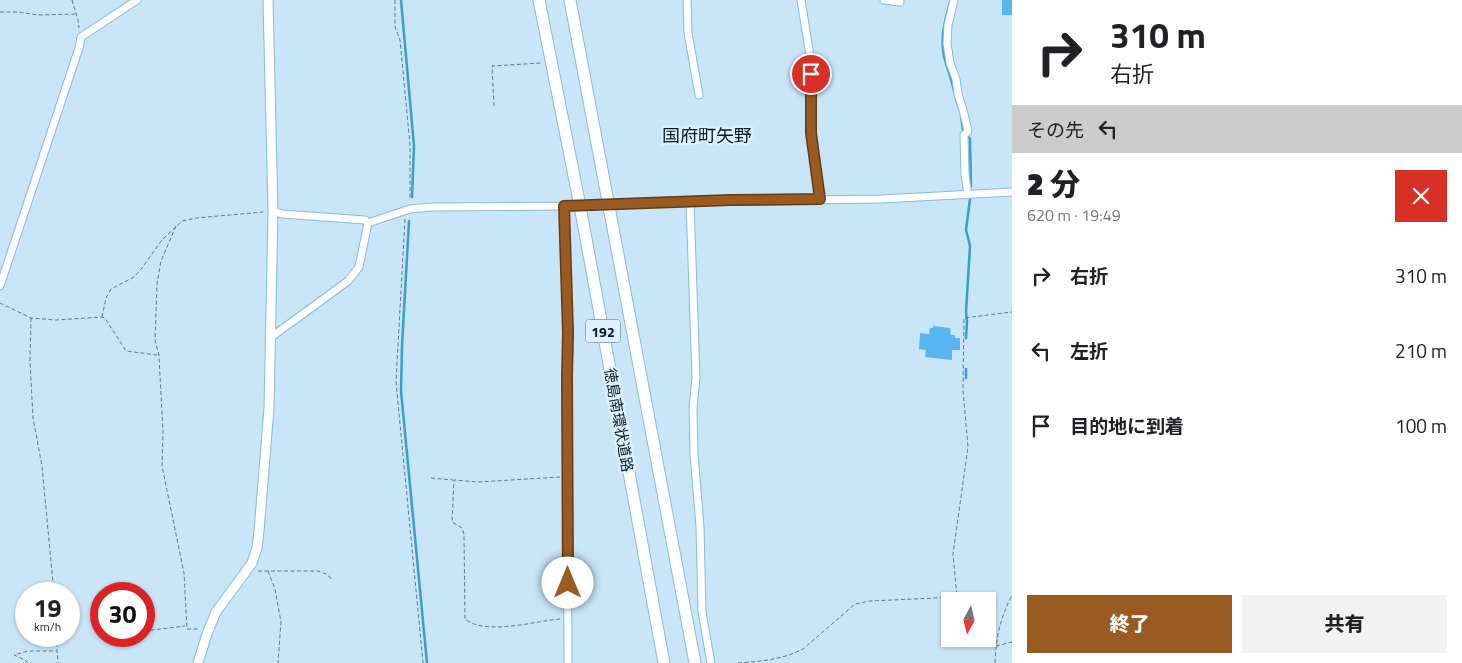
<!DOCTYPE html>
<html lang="ja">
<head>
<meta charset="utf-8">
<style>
  :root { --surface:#fff; --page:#f2f2f2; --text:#202124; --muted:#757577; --accent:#9a5b22 }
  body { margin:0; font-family:"Titillium Web","Noto Sans JP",sans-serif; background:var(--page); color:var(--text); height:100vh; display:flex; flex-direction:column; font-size:19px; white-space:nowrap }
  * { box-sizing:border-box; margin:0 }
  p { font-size:16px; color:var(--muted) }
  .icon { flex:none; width:28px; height:28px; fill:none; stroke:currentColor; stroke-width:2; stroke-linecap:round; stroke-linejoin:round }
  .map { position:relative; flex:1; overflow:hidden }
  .sheet { display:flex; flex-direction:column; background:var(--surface); width:450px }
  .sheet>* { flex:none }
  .guide { background:#fff; color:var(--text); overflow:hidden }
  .needle { width:32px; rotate:188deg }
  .tools { position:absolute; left:941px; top:592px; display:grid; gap:10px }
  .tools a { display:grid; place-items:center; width:55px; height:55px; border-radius:0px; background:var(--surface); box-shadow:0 1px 4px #0004; font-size:25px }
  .speed { position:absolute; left:15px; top:582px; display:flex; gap:10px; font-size:25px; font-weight:700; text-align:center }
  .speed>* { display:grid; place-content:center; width:65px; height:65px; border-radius:50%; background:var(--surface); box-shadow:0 1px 4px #0004; line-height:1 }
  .speed small { font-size:12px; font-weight:400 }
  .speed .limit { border:8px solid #d22; background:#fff; color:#111 }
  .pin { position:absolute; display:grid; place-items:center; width:42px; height:42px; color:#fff; margin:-21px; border:2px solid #fff; border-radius:50%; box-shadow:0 1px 5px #0007 }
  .me { position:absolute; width:55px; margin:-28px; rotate:0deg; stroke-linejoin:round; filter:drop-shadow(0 0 4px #0008) }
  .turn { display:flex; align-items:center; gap:18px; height:105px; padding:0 15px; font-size:22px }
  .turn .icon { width:65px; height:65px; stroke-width:2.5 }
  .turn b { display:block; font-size:35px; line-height:42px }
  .then { display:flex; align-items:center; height:48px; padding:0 15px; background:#0003; gap:10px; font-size:19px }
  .round { display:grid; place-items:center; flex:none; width:52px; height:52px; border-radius:0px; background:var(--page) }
  .headline { display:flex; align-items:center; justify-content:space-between; height:85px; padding:0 15px }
  h1 { font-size:30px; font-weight:800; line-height:38px }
  .cta { display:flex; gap:10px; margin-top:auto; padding:10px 15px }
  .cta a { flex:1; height:58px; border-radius:0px; background:var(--accent); color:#fff; font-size:20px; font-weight:800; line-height:58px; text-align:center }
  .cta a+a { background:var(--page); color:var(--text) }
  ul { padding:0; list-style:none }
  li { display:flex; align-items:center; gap:15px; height:75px; padding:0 15px }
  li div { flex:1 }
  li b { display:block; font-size:19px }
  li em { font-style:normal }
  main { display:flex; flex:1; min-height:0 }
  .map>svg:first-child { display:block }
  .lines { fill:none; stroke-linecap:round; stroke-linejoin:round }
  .stream { stroke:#389cd5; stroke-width:2.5 }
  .building { fill:#56b6f1 }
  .minor-casing { stroke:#8bb9d8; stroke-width:9 }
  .tertiary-casing { stroke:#8bb9d8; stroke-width:11 }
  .trunk-casing { stroke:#8bb9d8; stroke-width:13 }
  .path { stroke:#5f7685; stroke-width:1; stroke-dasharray:4 2.5; stroke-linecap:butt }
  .minor { stroke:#fff; stroke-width:7 }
  .tertiary { stroke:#fff; stroke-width:9 }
  .trunk { stroke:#fff; stroke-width:11 }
  .route-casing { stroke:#643b16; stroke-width:12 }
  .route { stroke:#9a5b22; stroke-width:9 }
  .labels { text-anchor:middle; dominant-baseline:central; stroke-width:5; stroke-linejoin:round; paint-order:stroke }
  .shield { fill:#def1fe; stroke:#495b68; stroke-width:1 }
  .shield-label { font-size:14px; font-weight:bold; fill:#091b27 }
  .street-label { font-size:15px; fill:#091b27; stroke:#def1fe }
  .quarter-label { font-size:18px; fill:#091b27; stroke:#def1fe }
</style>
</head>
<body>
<main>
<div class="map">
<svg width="1012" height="663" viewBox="0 0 1012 663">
  <rect width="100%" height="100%" fill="#c9e5f8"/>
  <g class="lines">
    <g class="stream">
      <path d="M401,0L414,146L412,197"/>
      <path d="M950,2C945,20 940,37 944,56C946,65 950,74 952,83C954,90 955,97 958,105"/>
      <path d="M961,115L963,130L970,139L971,186"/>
      <path d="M409,221L402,346L401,391L427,663"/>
      <path d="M966,338L967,322L966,312L970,246L966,230L970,199"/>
      <path d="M966,378V369"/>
    </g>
  </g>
  <g class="building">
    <rect x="1002" y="0" width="10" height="15"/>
    <path d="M933,326L950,328L951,335H955V338H960V350H952V360L925,357L926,350L919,349L920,333L929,334L930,328H933Z"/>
  </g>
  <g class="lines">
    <g class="minor-casing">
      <g id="minor">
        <path d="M687,0L688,33L699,95"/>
        <path d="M801,0L809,49L811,74V133L820,199"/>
        <path d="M884,0L900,2"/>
        <path d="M954,0L948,25L947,43L950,63L956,79L958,94L963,110L968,131L964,135L965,174L968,195"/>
        <path d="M690,202L696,378L693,408L694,454L700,527L702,612L711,663"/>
        <path d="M564,206L567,279L569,351L567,376L568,663"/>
        <path d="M273,211L282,214L365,220L368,223"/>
        <path d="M0,286L79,48L81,37L137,0"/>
        <path d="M270,338L348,281L359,267L368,223L410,209L431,207L564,206L731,201L882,199L1012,192"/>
      </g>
    </g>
    <g class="tertiary-casing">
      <path id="tertiary" d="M198,663L207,634L216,612L252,563L257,548L259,531L269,408L273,211L268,0"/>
    </g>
    <g class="trunk-casing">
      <g id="trunk">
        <path d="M539,0L580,206L664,663"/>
        <path d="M570,0L695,663"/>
      </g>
    </g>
    <g class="path">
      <path d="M72,0L78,20L79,28"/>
      <path d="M395,0V27L400,40L410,145V200"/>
      <path d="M0,12H18L38,15L76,14"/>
      <path d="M494,106L492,66L541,63"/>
      <path d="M405,219L396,382L423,663"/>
      <path d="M176,226L161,261L157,284L155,340L159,355L160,376L163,431L162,466L184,573L187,629H200"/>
      <path d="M0,303L31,318L56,320L102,317L105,318L126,351L157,355"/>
      <path d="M102,317L106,298L111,289L134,277L142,268L162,240L182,221L196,218L263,212"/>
      <path d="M31,318L30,361L33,418L42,466L54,594"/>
      <path d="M431,478L453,480"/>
      <path d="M258,571H318L326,574L332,579"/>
      <path d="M268,571L275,589L281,622L278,663"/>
      <path d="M560,619C534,621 486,636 465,619L464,534L462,528L452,522L454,480L478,482L560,477"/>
      <path d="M144,631L185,626"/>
      <path d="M56,636L58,663"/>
      <path d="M996,646L1012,642"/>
      <path d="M28,663L25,660L14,655L28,651H57"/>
      <path d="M738,663C761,661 782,660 803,649L855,604L870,601L957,597L953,554L968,447L963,390L964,318L1012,312"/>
      <path d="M995,663C996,637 1000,619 1012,595"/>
    </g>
    <use href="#minor" class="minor"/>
    <use href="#tertiary" class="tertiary"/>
    <use href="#trunk" class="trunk"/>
  </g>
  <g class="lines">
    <g class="route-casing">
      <path id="route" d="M568,583L567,376L568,333L564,206L731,200L820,199L811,133V74"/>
    </g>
    <use href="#route" class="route"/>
  </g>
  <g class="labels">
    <rect class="shield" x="585.5" y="319.5" width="35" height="23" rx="4"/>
    <g class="shield-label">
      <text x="603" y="331">192</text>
    </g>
    <g class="street-label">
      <text transform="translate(619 420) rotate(80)">徳島南環状道路</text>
    </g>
    <g class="quarter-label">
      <text x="707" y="135">国府町矢野</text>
    </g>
  </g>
</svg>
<div class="tools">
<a><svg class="needle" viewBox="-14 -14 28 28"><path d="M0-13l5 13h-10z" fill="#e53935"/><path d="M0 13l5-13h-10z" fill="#757577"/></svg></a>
</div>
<div class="speed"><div>19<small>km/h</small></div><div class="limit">30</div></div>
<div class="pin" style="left:811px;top:74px;background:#d93025"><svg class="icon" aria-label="arrive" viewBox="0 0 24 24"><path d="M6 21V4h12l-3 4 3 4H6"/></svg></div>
<svg class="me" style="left:568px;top:583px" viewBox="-20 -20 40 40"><circle r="19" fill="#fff"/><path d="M0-13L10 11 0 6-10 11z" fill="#9a5b22"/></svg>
</div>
<section class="sheet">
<div class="guide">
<div class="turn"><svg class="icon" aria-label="right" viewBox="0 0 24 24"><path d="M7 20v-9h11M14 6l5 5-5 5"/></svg><div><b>310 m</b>右折</div></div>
<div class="then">その先<svg class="icon" aria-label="left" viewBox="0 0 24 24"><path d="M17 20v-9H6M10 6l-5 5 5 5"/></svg></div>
</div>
<div class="headline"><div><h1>2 分</h1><p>620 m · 19:49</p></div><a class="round" style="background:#d93025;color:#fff"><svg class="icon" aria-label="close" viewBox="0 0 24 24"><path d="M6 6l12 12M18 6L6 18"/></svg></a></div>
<ul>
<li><svg class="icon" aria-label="right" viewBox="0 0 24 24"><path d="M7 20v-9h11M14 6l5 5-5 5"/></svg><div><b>右折</b></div><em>310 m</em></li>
<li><svg class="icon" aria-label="left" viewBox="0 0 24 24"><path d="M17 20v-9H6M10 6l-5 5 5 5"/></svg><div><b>左折</b></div><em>210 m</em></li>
<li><svg class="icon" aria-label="arrive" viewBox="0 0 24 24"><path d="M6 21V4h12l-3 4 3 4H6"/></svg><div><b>目的地に到着</b></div><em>100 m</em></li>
</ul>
<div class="cta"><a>終了</a><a>共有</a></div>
</section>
</main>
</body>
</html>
